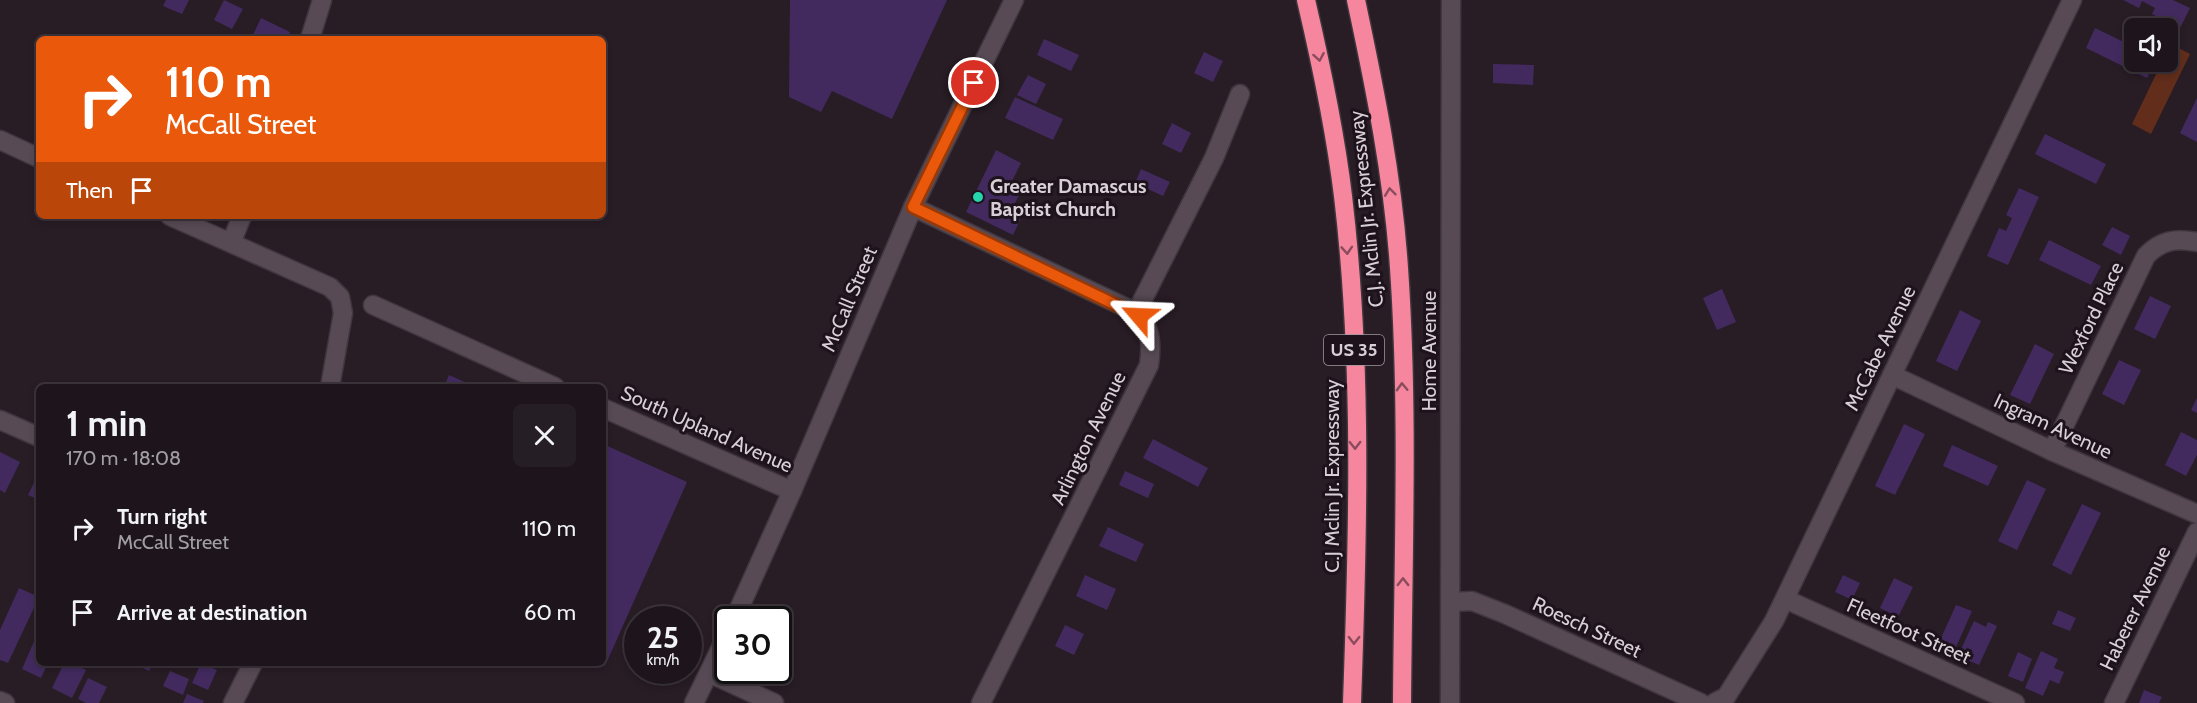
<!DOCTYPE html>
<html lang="en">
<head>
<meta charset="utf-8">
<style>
  :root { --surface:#1e151c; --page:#261e25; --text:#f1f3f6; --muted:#a19fa3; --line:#3c343b }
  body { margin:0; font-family:Cabin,sans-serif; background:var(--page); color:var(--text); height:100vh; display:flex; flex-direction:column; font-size:22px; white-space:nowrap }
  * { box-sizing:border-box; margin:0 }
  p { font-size:20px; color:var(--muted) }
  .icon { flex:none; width:33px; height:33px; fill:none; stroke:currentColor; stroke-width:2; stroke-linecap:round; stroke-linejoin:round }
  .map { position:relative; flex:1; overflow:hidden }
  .panel { position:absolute; left:36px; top:384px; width:570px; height:282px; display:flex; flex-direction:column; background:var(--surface); border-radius:9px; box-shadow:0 3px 9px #0003,0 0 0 2px var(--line) }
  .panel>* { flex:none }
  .top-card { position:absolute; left:36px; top:36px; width:570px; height:183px; border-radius:9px; box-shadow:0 3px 9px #0003,0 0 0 2px var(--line); background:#ea580c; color:#fff; overflow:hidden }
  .tools { position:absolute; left:2124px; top:18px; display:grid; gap:12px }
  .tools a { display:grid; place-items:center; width:54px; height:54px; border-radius:9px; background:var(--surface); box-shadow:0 3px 9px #0003,0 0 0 2px var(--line); font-size:30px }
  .speed { position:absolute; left:624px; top:606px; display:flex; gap:12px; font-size:30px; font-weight:700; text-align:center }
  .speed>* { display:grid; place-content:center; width:78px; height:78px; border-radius:50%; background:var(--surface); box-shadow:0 3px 9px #0003,0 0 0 2px var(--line); line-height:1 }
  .speed small { font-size:15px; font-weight:400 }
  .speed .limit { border:3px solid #111; border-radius:9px; background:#fff; color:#111 }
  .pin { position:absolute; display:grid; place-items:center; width:51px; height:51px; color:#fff; margin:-26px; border:3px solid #fff; border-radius:50%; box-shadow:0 2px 6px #0007 }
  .me { position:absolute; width:66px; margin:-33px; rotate:296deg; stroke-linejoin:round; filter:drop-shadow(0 0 4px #0008) }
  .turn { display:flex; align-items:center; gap:21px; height:126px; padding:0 30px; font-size:27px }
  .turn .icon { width:78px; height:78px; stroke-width:2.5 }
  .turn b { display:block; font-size:42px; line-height:51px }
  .then { display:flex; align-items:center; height:57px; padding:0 30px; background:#0003; gap:12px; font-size:22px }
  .round { display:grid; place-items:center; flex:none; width:63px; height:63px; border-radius:9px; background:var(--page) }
  .summary { display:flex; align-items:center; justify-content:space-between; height:102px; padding:0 30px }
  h1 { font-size:36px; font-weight:700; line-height:45px }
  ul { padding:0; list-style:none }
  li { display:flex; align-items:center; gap:18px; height:84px; padding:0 30px }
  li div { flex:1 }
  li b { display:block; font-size:22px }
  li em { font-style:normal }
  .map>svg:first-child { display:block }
  .green { fill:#622d1b }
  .building { fill:#422a5f }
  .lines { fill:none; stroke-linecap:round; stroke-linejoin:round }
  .minor-casing { stroke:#40373e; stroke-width:21 }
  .highway-casing { stroke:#40373e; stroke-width:21 }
  .minor { stroke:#574a54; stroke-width:18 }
  .highway { stroke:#f5869e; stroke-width:18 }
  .oneway { stroke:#8a4c5d }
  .route-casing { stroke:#983908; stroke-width:15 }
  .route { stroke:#ea580c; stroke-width:10 }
  .poi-dot { fill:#24d5ae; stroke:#1e131c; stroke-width:2 }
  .labels { text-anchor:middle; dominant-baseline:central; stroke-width:6; stroke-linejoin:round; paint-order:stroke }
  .shield { fill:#1e131c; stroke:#a0979e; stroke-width:1.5 }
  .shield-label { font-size:18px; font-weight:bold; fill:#d8d0d6 }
  .poi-label { font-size:20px; font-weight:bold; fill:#d8d0d6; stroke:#1e131c; text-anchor:start }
  .street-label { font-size:20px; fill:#d8d0d6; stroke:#1e131c }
</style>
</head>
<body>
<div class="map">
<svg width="2197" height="703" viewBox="0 0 2197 703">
  <rect width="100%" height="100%" fill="#281c25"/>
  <path class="green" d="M2171,44L2190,54L2151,134L2132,124L2162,62H2168Z"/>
  <g class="building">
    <path d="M166,0H189L182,14L163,6Z"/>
    <path d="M224,0L243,9L232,29L214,20Z"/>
    <path d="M790,0H947L892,119L832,91L821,112L789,97Z"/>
    <path d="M2123,0H2173L2190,8L2180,28L2152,14L2155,8L2142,1L2139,8Z"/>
    <path d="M261,18L290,32L287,39L252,37Z"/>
    <path d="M2095,28L2134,47V62H2155L2147,78L2086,48Z"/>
    <path d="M1044,39L1079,55L1071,71L1037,55Z"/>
    <path d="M1204,52L1223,61L1213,82L1194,73Z"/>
    <path d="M1493,64L1534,65L1533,85L1493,83Z"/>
    <path d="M1028,75L1046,84L1036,104L1017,95Z"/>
    <path d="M1015,97L1063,119L1053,140L1005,118Z"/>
    <path d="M2197,98V142L2180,133Z"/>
    <path d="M1172,123L1191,133L1181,153L1162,144Z"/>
    <path d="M2045,134L2106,164L2096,184L2035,154Z"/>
    <path d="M996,150L1021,163L1012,181L1023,187L1013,207L1024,212L1013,235L966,212Z"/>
    <path d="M1141,169L1170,182L1163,196L1135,183Z"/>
    <path d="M2019,188L2039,197L2008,265L1987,256L1999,228L2006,231L2012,218L2006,215Z"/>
    <path d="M2112,227L2130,236L2121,255L2102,245Z"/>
    <path d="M2049,240L2101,266L2091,285L2039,260Z"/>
    <path d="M1722,289L1736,322L1717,330L1703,298Z"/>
    <path d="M2150,296L2171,306L2155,339L2134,329Z"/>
    <path d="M1960,310L1981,321L1957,371L1936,361Z"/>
    <path d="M2035,344L2054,354L2030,404L2010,395Z"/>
    <path d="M2119,360L2141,370L2124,405L2102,394Z"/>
    <path d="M449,375L476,387H444Z"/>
    <path d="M2197,398V413L2191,410Z"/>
    <path d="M1904,424L1925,434L1895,495L1875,486Z"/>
    <path d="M2181,432L2197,440V455L2186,476L2165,465Z"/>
    <path d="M1153,439L1208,468L1198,487L1143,458Z"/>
    <path d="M603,444L687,482L605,666L598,663H603Z"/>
    <path d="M1952,445L1998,466L1988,486L1943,466Z"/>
    <path d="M0,452L20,462L5,493L0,490Z"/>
    <path d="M1125,471L1154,484L1148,498L1119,485Z"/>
    <path d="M39,472V500L28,495Z"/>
    <path d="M2027,480L2046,489L2017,550L1998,541Z"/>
    <path d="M2082,504L2101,513L2071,575L2052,565Z"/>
    <path d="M1108,527L1144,544L1136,562L1099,546Z"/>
    <path d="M1085,575L1116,589L1107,610L1076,596Z"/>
    <path d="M1843,575L1860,583L1852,600L1835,592Z"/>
    <path d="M1894,578L1913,587L1898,617L1880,608Z"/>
    <path d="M19,588L39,597L8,663L0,660V630Z"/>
    <path d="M1956,605L1972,611L1953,654L1937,647Z"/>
    <path d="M2058,610L2076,618L2070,631L2052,624Z"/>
    <path d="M1974,621L1986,627L1988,622L1997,626L1979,665L1958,656Z"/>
    <path d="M1065,625L1084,634L1074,655L1055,646Z"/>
    <path d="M39,630V663H48L41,678L22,669Z"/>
    <path d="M2041,651L2058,659L2054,668L2064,672L2059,684L2050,680L2043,696L2025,688Z"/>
    <path d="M2018,652L2032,659L2023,682L2008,676Z"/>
    <path d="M64,663H71L86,670L72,698L52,688Z"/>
    <path d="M133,663H153L149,671Z"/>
    <path d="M201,663L217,670L208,690L192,683Z"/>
    <path d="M170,671L189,679L183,695L163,686Z"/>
    <path d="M88,678L107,687L99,703H86L78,699Z"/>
    <path d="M2144,690L2162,697L2159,703H2139Z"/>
    <path d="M187,694L204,701L203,703H183Z"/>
  </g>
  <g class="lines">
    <g class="minor-casing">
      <g id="minor">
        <path d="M310,39L322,0"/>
        <path d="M0,140L39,158"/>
        <path d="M913,207L1131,310C1152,323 1152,344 1149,365L981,703"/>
        <path d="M170,216L330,287L340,297L343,313L330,387"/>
        <path d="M231,243L242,216"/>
        <path d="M373,305L555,387"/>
        <path d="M1136,313L1214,158L1240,94"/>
        <path d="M1892,375L2052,451L2197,514"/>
        <path d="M603,408L792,491"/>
        <path d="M0,420L39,437"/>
        <path d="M2052,451L2146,256C2161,240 2176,238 2197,242"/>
        <path d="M1785,599L2015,703"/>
        <path d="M1452,602L1472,601L1505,614L1701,703"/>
        <path d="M734,620L792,491L913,207L1014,0"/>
        <path d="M709,673L774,703"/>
        <path d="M0,701L5,703"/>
        <path d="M233,703L253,663"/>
        <path d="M694,703L728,633"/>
        <path d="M1450,703L1451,0"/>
        <path d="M1714,703L1726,697L1774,621L2072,0"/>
        <path d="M2114,703L2197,532"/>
      </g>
    </g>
    <g class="highway-casing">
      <g id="highway">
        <path d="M1306,0C1321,64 1335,130 1343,196C1363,363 1358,535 1352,703"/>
        <path d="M1356,0C1375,89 1393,178 1399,268C1409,413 1403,558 1402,703"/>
      </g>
    </g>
    <use href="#minor" class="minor"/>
    <use href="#highway" class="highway"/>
  </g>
  <defs><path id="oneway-chevron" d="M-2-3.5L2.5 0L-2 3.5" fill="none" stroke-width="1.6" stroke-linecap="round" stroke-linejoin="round" transform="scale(1.5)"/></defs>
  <g class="oneway">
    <use href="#oneway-chevron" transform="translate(1319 57) rotate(80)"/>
    <use href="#oneway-chevron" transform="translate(1390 192) rotate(-97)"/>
    <use href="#oneway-chevron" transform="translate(1347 250) rotate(86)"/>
    <use href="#oneway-chevron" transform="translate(1402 387) rotate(-92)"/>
    <use href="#oneway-chevron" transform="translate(1355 445) rotate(89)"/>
    <use href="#oneway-chevron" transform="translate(1403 582) rotate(-90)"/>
    <use href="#oneway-chevron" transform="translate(1354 640) rotate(91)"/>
  </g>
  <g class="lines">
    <g class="route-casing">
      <path id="route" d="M974,83L913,207L1139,316"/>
    </g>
    <use href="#route" class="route"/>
  </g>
  <circle class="poi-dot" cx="978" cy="197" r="6"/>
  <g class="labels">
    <rect class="shield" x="1324" y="335" width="60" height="30" rx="4.5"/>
    <g class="shield-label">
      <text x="1354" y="350">US 35</text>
    </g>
    <g class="poi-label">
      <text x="990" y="186">Greater Damascus<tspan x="990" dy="23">Baptist Church</tspan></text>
    </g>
    <g class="street-label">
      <text transform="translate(1366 209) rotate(-96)">C.J. Mclin Jr. Expressway</text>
      <text transform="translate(849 299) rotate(-67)">McCall Street</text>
      <text transform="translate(2091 318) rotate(-64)">Wexford Place</text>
      <text transform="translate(1880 348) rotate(-64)">McCabe Avenue</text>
      <text transform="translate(1429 351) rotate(-90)">Home Avenue</text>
      <text transform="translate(2053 426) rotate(25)">Ingram Avenue</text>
      <text transform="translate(707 429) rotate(24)">South Upland Avenue</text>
      <text transform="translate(1088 438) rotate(-64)">Arlington Avenue</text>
      <text transform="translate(1332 476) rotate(-90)">C.J Mclin Jr. Expressway</text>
      <text transform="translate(2135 608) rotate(-64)">Haberer Avenue</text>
      <text transform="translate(1587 627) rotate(25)">Roesch Street</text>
      <text transform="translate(1909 631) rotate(24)">Fleetfoot Street</text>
    </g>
  </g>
</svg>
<div class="tools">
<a><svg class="icon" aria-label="sound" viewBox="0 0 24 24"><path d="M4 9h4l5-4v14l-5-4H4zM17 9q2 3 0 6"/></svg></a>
</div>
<div class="speed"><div>25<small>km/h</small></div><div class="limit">30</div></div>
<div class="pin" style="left:974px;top:83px;background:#d93025"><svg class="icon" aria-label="arrive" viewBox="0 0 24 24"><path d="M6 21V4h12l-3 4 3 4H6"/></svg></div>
<svg class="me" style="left:1139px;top:316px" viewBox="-20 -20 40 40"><path d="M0-17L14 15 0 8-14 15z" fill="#ea580c" stroke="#fff" stroke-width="4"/></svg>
<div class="top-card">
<div class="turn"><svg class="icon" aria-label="right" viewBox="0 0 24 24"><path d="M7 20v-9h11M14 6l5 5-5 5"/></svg><div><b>110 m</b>McCall Street</div></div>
<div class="then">Then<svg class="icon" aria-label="arrive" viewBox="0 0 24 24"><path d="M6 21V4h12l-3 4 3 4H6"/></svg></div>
</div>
<section class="panel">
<div class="summary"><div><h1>1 min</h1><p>170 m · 18:08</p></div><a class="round"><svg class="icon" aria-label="close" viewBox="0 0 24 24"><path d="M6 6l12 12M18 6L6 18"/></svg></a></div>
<ul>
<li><svg class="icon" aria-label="right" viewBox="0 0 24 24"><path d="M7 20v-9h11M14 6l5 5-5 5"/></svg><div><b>Turn right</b><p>McCall Street</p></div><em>110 m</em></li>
<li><svg class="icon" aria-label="arrive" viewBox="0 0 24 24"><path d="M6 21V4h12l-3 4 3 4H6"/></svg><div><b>Arrive at destination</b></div><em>60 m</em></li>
</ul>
</section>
</div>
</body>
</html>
